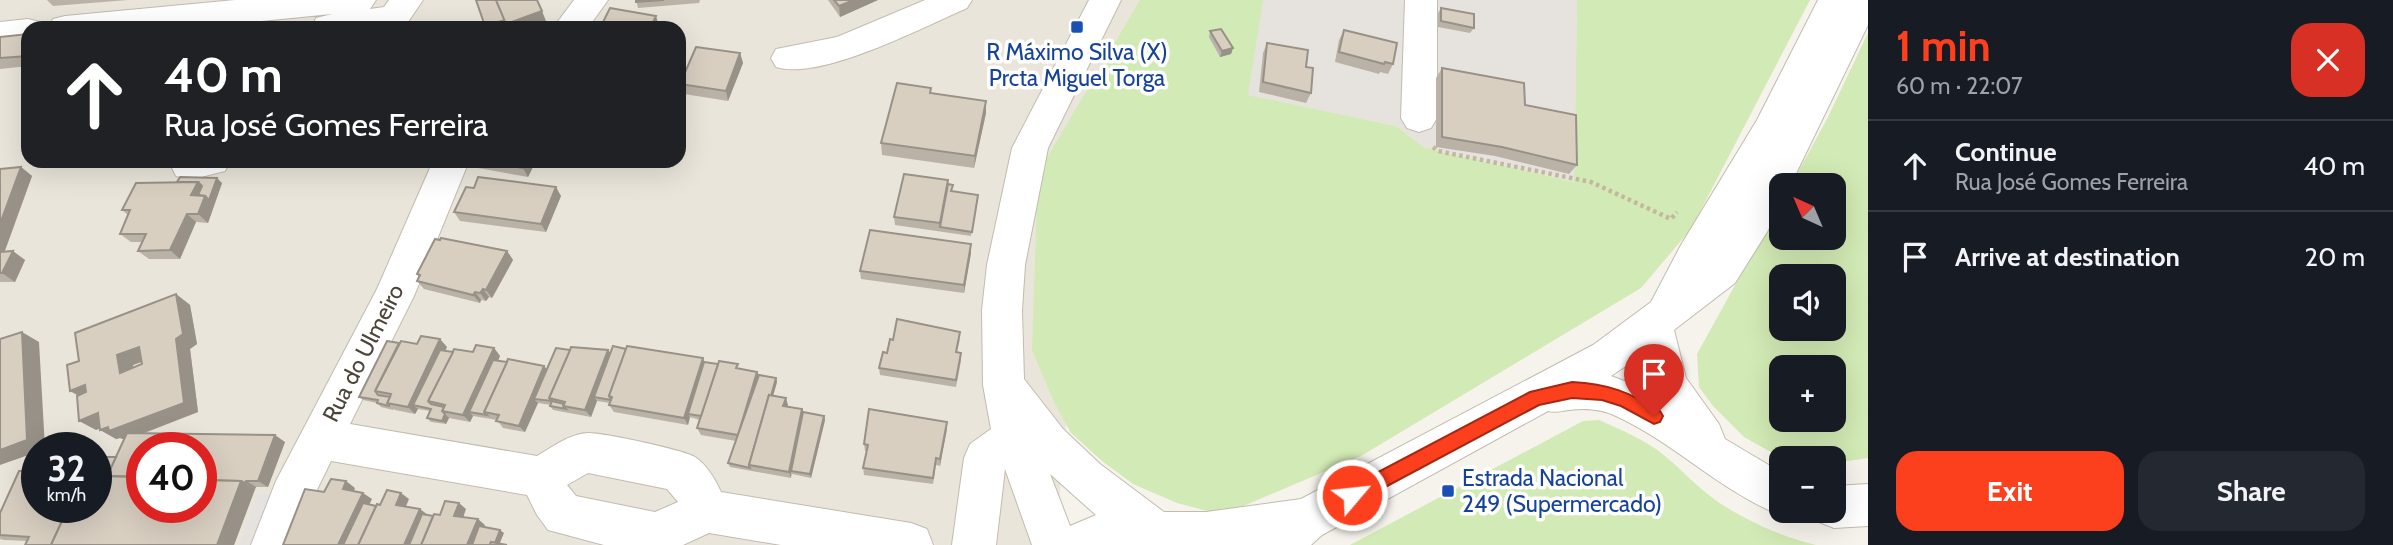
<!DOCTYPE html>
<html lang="en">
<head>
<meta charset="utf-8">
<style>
  :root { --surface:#171b24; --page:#242831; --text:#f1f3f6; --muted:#9ea1a6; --line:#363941; --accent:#fc3f1d }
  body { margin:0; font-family:Cabin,sans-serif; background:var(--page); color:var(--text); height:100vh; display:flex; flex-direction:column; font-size:26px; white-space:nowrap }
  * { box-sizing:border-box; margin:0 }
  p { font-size:23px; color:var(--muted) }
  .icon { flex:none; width:38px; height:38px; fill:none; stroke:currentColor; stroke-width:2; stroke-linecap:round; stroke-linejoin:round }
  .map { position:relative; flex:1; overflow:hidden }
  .panel { display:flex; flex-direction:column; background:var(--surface); width:525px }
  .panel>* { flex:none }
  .guide { position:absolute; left:21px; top:21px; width:665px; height:147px; border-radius:21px; box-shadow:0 7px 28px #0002; background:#202124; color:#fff; overflow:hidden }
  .needle { width:46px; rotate:316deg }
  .buttons { position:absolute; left:1769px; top:173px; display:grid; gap:14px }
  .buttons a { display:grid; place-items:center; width:77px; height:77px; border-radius:14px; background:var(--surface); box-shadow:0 7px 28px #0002; font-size:35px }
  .speed { position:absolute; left:21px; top:432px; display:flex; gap:14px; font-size:35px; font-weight:700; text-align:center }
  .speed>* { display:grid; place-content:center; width:91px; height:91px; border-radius:50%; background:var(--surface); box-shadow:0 7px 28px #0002; line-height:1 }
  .speed small { font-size:18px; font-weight:400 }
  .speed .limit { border:10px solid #d22; background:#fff; color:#111 }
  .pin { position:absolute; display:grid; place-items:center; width:60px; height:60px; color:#fff; margin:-72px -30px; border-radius:50% 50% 50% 0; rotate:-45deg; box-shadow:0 0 7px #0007 }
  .pin .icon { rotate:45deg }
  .me { position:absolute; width:77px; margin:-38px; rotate:62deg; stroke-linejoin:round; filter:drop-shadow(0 0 5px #0008) }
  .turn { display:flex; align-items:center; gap:24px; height:147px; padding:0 28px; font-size:32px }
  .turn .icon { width:91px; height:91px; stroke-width:2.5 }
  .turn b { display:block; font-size:49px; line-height:60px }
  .round { display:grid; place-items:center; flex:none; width:74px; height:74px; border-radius:21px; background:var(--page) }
  .headline { display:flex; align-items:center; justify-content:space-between; height:119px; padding:0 28px }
  h1 { font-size:42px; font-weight:700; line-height:52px; color:var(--accent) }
  .action { display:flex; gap:14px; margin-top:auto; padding:14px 28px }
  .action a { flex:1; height:80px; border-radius:21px; background:var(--accent); color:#fff; font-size:28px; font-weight:700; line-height:80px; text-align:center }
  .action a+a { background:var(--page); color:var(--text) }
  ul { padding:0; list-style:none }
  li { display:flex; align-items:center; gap:21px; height:91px; padding:0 28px; border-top:2px solid var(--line) }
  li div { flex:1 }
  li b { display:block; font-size:26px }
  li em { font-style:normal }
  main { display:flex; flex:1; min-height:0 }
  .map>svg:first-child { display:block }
  .residential { fill:#eae5da; fill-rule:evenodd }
  .industrial { fill:#e6e2dd }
  .green { fill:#d2eab5; fill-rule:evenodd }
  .parking { fill:#e5e3e0 }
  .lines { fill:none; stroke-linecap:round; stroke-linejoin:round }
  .minor-casing { stroke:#c2bbae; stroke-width:2 }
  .path { stroke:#c4b79f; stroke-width:4.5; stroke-dasharray:3.5 3.5; stroke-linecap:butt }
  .minor { fill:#fff; fill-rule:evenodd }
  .wall { fill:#bab2a6; fill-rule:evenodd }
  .shaded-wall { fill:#979187 }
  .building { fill:#d8cfc1; stroke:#979187; stroke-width:2; fill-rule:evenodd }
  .route { fill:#fc3f1d; stroke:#a42913; stroke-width:2 }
  .transit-dot { fill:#1a4fb4; stroke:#fff; stroke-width:2.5 }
  .labels { text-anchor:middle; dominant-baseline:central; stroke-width:7; stroke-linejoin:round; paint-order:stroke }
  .transit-label { font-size:23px; fill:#164399; stroke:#fff }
  .street-label { font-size:23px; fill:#4b4439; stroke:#fff }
</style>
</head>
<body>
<main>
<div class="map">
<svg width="1868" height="545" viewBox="0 0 1868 545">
  <rect width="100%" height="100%" fill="#f6f3ec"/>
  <path class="residential" d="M0,0H1158L1094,120L1055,545H0ZM28,28H679V161H28ZM37,448H96V508H37ZM142,448H201V508H142Z"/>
  <path class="industrial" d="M1260,0H1577L1574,182L1425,148L1396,126L1242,94Z"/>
  <g class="green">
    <path d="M1140,0H1263L1248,95L1396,126L1425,148L1574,182L1577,0H1810L1691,229L1641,288L1361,456L1241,507L1215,513L1177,503L1133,484L1102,461L1071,433L1054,402L1032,350L1037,201L1044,163Z"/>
    <path d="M1868,33V458L1834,463V458H1786L1776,455L1744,437L1713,406L1699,387L1697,354L1781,202L1782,238H1834V186L1791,185L1827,119ZM1782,276H1834V329H1782ZM1782,368H1834V420H1782Z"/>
    <path d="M1599,420C1621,430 1646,440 1665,456C1683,471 1698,488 1718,502C1748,522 1781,536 1816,545H1350L1583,421Z"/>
  </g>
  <path class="parking" d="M258,494L279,495L258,545H239Z"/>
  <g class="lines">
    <g class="minor-casing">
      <g id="minor">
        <path d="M235,0H376L370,9L384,7L389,0H423L406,25L397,28H312L316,18L332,14L190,28H49L53,19L65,16Z"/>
        <path d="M574,0H608L588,28H553Z"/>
        <path d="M925,0H972L967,8C923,27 821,81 776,67L771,58L776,49L837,37Z"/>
        <path d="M1089,0H1121L1048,148L1025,265L1022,310L1024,379L1063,429L1100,464L1164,512H1206L1301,499L1593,345L1651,302L1681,245L1757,120L1818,0H1868V25L1790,186H1782V203L1767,232L1735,283L1674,330L1686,378L1719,424L1725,439L1782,473V511H1795L1782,516C1718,490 1675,443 1616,416C1601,409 1585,408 1569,410C1561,411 1555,413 1548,411L1322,535L1311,545H1032L1005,469L996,545H952L964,458L970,444L991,429L983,385L982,310L987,265L1012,148ZM1639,357L1651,391L1611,376ZM1050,474L1096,515L1070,526Z"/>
        <path d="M1405,0H1437V118L1431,128L1419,132L1407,128L1401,118Z"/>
        <path d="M28,19L40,22L43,28H28V43L0,46V22Z"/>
        <path d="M174,161H230L225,171L189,180L176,176L171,166Z"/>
        <path d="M433,161H469L414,296L350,424L537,456C552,447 570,434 587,433C601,432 684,450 695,457C707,465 715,479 721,492L911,523L927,529L933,545H781L709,533L683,545H604L548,530L537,515L527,495L331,461L310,504L295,545H251L276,481L377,289ZM588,473L667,489L678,502L655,512L576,496L567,485Z"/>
        <path d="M1868,484V526L1834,528L1819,522L1814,511H1834V486Z"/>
      </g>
    </g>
    <path class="path" d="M1433,147L1438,151L1591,182L1671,219L1677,212"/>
    <use href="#minor" class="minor"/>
  </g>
  <g class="wall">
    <path d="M47,0H128L53,6Z"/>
    <path d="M636,0H700L699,3L638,8Z"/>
    <path d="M828,0H878L840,17Z"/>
    <path d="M1441,8L1474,28L1470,33L1438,27V13Z"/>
    <path d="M1344,30L1393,64L1388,74L1380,72L1379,74L1335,62L1339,40Z"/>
    <path d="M1210,31L1233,48L1231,54L1220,57L1209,37Z"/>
    <path d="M28,34V66L0,69V37Z"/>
    <path d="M1267,43L1306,67L1311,93L1306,103L1259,92L1263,53Z"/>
    <path d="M740,53L743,63L728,101L684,94L680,84Z"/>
    <path d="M1442,68L1577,165L1569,174L1495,156L1436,147V78Z"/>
    <path d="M931,93L986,101V113L974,168L882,155L881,143Z"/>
    <path d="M474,161H556L552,168L534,165L528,177L478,168Z"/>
    <path d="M21,167L32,176L5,251L25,260L15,282H0V169Z"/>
    <path d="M222,183L208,223L196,222L180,259H149L138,251L142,242H131L120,234L128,215L122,210Z"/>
    <path d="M948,184L952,191L978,195L971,236L895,225L894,217Z"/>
    <path d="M561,196L546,232L460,221L454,212Z"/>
    <path d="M507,251L513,260L492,298L489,297L486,301L481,300L480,303L424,289L417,281L419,277L417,274Z"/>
    <path d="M971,253L964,293L861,279L860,271Z"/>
    <path d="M176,294L190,305L197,344L190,349L198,412L145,433L285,442L268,487H256L234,545L27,541L4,540L0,539V513L96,508L124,439L120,438L116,439L100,428L96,430L78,395L79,361ZM142,362V364L133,368V365Z"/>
    <path d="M960,339L957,352L961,353V361L956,387L880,375L879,368L887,353Z"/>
    <path d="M417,344L447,347L445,351L453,352H473L494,348L500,356L498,361L547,369L570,350H608L611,353L704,362L757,372L759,375L776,378L777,382L773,396L788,405L787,407L802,409L803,412L824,416L825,420L811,478L792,474V473L791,478L730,467L728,463L736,441L701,435L697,428L700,420L690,417L688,425L614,412L609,405L610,403L597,401L591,417L553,410L550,406L551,405L538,403L525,432L503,428L497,420L473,416L470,422L449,418L446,424L431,422L427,418L430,411L418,409L415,414L395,410L394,409L393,410L381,407L377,403L363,400L359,397Z"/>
    <path d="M947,422L940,466L936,465L933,484L864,475L863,468L867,451H865L864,444Z"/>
  </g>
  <g class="shaded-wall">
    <path d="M854,0H878L840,17L839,6Z"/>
    <path d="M542,11L546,21L527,28H508L507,25L499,28H486L485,26L505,20Z"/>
    <path d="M656,16L659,26L658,28H650Z"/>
    <path d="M1233,48L1231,54L1220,57L1222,51Z"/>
    <path d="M740,53L743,63L728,101L726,91Z"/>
    <path d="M986,101V113L974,168L975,156Z"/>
    <path d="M526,161H532L534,165L528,177L523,168Z"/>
    <path d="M548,161H556L552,168Z"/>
    <path d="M21,167L32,176L1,261L0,260V224Z"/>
    <path d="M217,178L222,183L208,223L198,214L191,195L198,182Z"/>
    <path d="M556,187L561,196L546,232L541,224Z"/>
    <path d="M187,214L196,222L180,259L170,250Z"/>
    <path d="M971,244V253L964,293V285Z"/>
    <path d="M13,251L25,260L15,282L2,273Z"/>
    <path d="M507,251L513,260L492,298L486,290Z"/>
    <path d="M483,289L489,297L486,301L480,293Z"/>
    <path d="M475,292L481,300L480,303L473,295Z"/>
    <path d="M176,294L190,305L197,344L190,349L198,412L125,440L120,438L116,439L100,430L176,339Z"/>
    <path d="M22,332L39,342L45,448H37V452L0,465V450Z"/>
    <path d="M440,339L447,347L419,406L413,405L418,409L415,414L408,407Z"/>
    <path d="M139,347L154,357L133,365L136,382L120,373L117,355Z"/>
    <path d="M494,348L500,356L474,413L469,412L473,416L470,422L463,415Z"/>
    <path d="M608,350L613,357L594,397L597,401L591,417L585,410Z"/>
    <path d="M703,358L706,366L688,414L690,417L688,425L684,418Z"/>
    <path d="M544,366L550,373L534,399L538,403L525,432L519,426Z"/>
    <path d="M757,372L760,379L738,435Z"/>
    <path d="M776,378L777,382L753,466Z"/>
    <path d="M85,385L86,400L70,391Z"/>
    <path d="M786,398L788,405L785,413L783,406Z"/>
    <path d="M802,409L804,416L791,471V478L789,472Z"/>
    <path d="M98,413L115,422L96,430L79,421Z"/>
    <path d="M445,414L449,418L446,424L442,421Z"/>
    <path d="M824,416L825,420L811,478L810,474Z"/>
    <path d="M947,422V429L940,466V459Z"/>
    <path d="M275,435L285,442L268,487L258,481Z"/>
    <path d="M241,481L255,489L234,545H217Z"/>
    <path d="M246,481L256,487L255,489L245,483Z"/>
    <path d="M346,481L355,488L352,496L343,489Z"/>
    <path d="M363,493L372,499L350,545H338Z"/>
    <path d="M401,493L409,499L404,511L396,505Z"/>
    <path d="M459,503L466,509L462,521L454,516Z"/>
    <path d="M420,509L428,515L414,545H404Z"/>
    <path d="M478,519L485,525L477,545H467Z"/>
    <path d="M500,530L504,533L499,545H494Z"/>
  </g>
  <g class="building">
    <path d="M476,0H496L505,20L485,26Z"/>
    <path d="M496,0H537L542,11L506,24Z"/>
    <path d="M636,0H664L636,2Z"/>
    <path d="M834,0H854L839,6Z"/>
    <path d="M610,8L656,16L650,28H600Z"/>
    <path d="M1441,8L1474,14V28L1441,21Z"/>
    <path d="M1221,29L1233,48L1222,51L1210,31Z"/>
    <path d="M1344,30L1397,43L1393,64L1385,62L1384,64L1339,52Z"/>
    <path d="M28,34V56L0,58V37Z"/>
    <path d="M1267,43L1308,50L1306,67L1313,68L1311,93L1263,82Z"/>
    <path d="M696,47L740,53L726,91L680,84Z"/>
    <path d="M1442,68L1524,83L1525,105L1576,115L1577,165L1502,147L1442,137Z"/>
    <path d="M897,83L931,88L930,93L986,101L975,156L881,143Z"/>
    <path d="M485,161H526L523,168Z"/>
    <path d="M21,167L0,224V169Z"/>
    <path d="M904,174L948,180L940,223L894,217Z"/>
    <path d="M180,177L217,178L209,200L205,196L198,195L202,186L198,182H177Z"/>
    <path d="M478,177L556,187L541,224L454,212L466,187L474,188Z"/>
    <path d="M198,182L191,195L205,196L198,214H187L170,250L138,251L146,234H120L130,210H122L136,183Z"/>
    <path d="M948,184L953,185L951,191L978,195L972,232L940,227Z"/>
    <path d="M870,230L971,244L964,285L860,271Z"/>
    <path d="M441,238L507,251L486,290L483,289L480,293L475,292L473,295L417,281L420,275L417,274L435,239L440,240Z"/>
    <path d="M13,251L2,273H0V252Z"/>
    <path d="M176,294L183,334L176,339L184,403L109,431L108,427L100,430L98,413L79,421L77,396L86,392L85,385L70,391L67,365L79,361L75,333ZM139,347L142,364L120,373L117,355Z"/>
    <path d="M897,319L960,332L956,352L961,353L956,380L879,368L883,352L887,353L890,339L893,340Z"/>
    <path d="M22,332L27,440L0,450V339Z"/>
    <path d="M421,336L440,339L408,407L387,403L391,394L375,391L401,341L417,344Z"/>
    <path d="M387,341L399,343L375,391L378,395L390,397L387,403L389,405V406L377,403L378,400L359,397Z"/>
    <path d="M476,345L494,348L463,415L442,411L445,405L428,401L454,349L473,352Z"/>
    <path d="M613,346L626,349L609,396L611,400L594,397Z"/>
    <path d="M627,346L703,358L684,418L609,405L612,397L609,396Z"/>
    <path d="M571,347L608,350L585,410L563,406L565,402L549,398Z"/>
    <path d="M556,348L570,350L549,398L552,401L534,399Z"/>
    <path d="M440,350L453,352L428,401L431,404L444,407L442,411L445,414L442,421L427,418L431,409L413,405Z"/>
    <path d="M508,359L544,366L519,426L496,421L499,415L484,412Z"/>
    <path d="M493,360L507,362L484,412L487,415L469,412Z"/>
    <path d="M719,361L738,364L736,368L757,372L738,435L697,428Z"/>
    <path d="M704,362L718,364L701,416L688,414Z"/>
    <path d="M759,375L776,378L771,396L769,395L749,465L750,468L728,463Z"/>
    <path d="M769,395L786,398L783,406L802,409L789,472L749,465Z"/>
    <path d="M552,401L564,404L563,406L566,409L550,406Z"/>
    <path d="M869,409L947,422L940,459L936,458L933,478L863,468L868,445L864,444Z"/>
    <path d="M803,412L824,416L810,474L791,471Z"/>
    <path d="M127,433L275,435L258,481H246L245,483L241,481L201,480V448H142V477L107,476Z"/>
    <path d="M103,457H116L107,476H96V471Z"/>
    <path d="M19,471H37V508H68L51,545H25L29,537L0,535V513Z"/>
    <path d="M96,476L142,477V508H201V480L241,481L217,545H51L68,508H96Z"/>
    <path d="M331,479L346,481L343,489L363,493L338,545H283L305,489L324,492Z"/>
    <path d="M387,490L401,493L396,505L420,509L404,545H358L377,504L380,505Z"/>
    <path d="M445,501L459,503L454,516L478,519L467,545H421L434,514L440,515Z"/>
    <path d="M363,503L376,506L358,545H343Z"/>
    <path d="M422,514L433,516L421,545H409Z"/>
    <path d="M479,526L500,530L495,543L491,542L490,545H472Z"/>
    <path d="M491,542L507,545H490Z"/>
  </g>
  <path class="route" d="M1572,382C1609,384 1629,392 1660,411L1663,416L1660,422L1654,424L1621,406L1602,400L1572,398L1539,405L1359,501L1352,504L1346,501L1343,495L1346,489L1530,392Z"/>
  <g class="transit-dot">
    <rect x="1070" y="20" width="14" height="14" rx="3.5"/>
    <rect x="1441" y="484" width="14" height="14" rx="3.5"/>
  </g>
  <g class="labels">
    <g class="transit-label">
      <text x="1077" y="52">R Máximo Silva (X)<tspan x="1077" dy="26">Prcta Miguel Torga</tspan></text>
      <text x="1462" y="478" text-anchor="start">Estrada Nacional<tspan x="1462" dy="26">249 (Supermercado)</tspan></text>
    </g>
    <g class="street-label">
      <text transform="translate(363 353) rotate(-63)">Rua do Ulmeiro</text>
    </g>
  </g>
</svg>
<div class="buttons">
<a><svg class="needle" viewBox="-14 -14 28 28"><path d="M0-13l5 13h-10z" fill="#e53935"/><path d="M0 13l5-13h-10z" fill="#9ea1a6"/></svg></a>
<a><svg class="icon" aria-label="sound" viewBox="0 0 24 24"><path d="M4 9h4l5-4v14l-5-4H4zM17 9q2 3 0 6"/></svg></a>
<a>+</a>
<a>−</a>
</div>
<div class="speed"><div>32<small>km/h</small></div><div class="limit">40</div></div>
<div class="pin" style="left:1654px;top:416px;background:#d93025"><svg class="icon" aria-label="arrive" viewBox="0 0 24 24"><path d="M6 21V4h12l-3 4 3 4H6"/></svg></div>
<svg class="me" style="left:1352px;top:495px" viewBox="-20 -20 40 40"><circle r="17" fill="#fc3f1d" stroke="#fff" stroke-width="3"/><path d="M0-11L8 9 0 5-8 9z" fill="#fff"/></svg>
<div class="guide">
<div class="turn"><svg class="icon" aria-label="ahead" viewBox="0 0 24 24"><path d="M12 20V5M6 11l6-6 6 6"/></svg><div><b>40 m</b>Rua José Gomes Ferreira</div></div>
</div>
</div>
<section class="panel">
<div class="headline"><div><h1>1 min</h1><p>60 m · 22:07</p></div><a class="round" style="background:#d93025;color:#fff"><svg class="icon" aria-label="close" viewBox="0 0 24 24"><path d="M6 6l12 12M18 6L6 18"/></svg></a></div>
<ul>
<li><svg class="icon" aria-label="ahead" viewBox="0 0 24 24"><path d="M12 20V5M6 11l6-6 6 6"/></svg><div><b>Continue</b><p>Rua José Gomes Ferreira</p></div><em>40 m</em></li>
<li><svg class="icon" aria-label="arrive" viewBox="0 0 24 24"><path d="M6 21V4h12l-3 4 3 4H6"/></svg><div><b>Arrive at destination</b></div><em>20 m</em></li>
</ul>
<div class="action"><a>Exit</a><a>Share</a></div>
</section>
</main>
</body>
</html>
